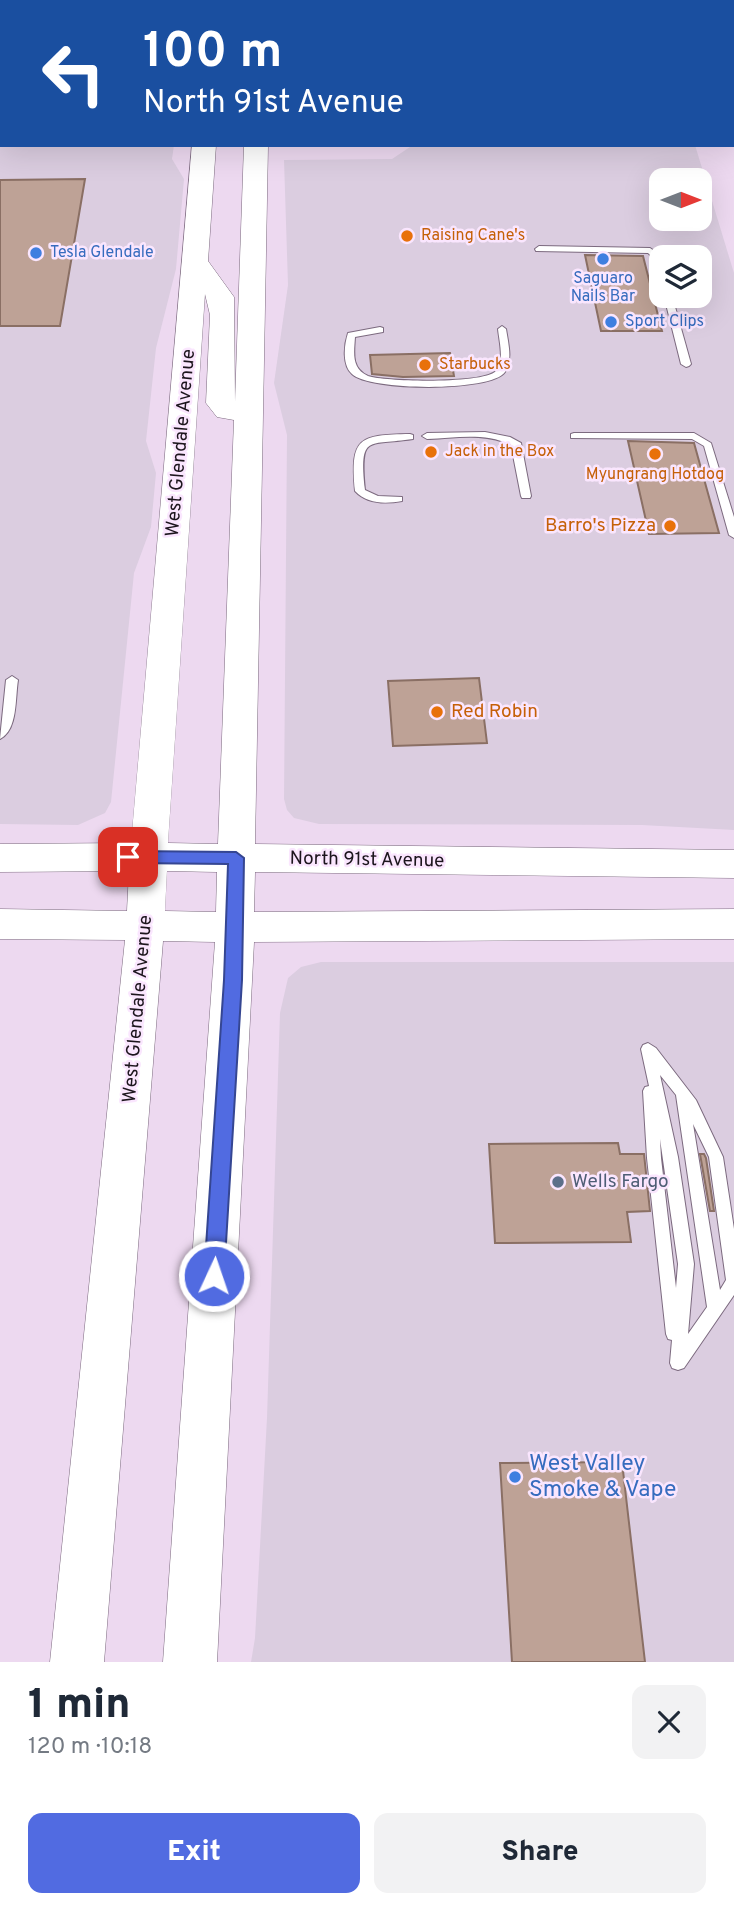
<!DOCTYPE html>
<html lang="en">
<head>
<meta charset="utf-8">
<style>
  :root { --surface:#fff; --page:#f2f2f3; --text:#1f2937; --muted:#747a83; --accent:#516be1 }
  body { margin:0; font-family:Overpass,sans-serif; background:var(--page); color:var(--text); height:100vh; display:flex; flex-direction:column; font-size:26px; white-space:nowrap }
  * { box-sizing:border-box; margin:0 }
  p { font-size:23px; color:var(--muted) }
  .icon { flex:none; width:38px; height:38px; fill:none; stroke:currentColor; stroke-width:2; stroke-linecap:round; stroke-linejoin:round }
  .map { position:relative; height:1662px; overflow:hidden }
  .drawer { display:flex; flex-direction:column; background:var(--surface); flex:1 }
  .drawer>* { flex:none }
  .top-card { position:absolute; left:0px; top:0px; width:735px; height:147px; box-shadow:0 7px 28px #0002; background:#1a4fa0; color:#fff; overflow:hidden }
  .needle { width:46px; rotate:90deg }
  .buttons { position:absolute; left:649px; top:168px; display:grid; gap:14px }
  .buttons a { display:grid; place-items:center; width:63px; height:63px; border-radius:14px; background:var(--surface); box-shadow:0 7px 28px #0002; font-size:35px }
  .pin { position:absolute; display:grid; place-items:center; width:60px; height:60px; color:#fff; margin:-30px; border-radius:14px; box-shadow:0 4px 10px #0006 }
  .me { position:absolute; width:77px; margin:-38px; rotate:3deg; stroke-linejoin:round; filter:drop-shadow(0 0 5px #0008) }
  .turn { display:flex; align-items:center; gap:24px; height:147px; padding:0 28px; font-size:32px }
  .turn .icon { width:91px; height:91px; stroke-width:2.5 }
  .turn b { display:block; font-size:49px; line-height:60px }
  .round { display:grid; place-items:center; flex:none; width:74px; height:74px; border-radius:14px; background:var(--page) }
  .summary { display:flex; align-items:center; justify-content:space-between; height:119px; padding:0 28px }
  h1 { font-size:42px; font-weight:800; line-height:52px }
  .cta { display:flex; gap:14px; margin-top:auto; padding:14px 28px }
  .cta a { flex:1; height:80px; border-radius:14px; background:var(--accent); color:#fff; font-size:28px; font-weight:800; line-height:80px; text-align:center }
  .cta a+a { background:var(--page); color:var(--text) }
  .map>svg:first-child { display:block }
  .commercial { fill:#dbcde0; fill-rule:evenodd }
  .building { fill:#bea296; stroke:#8a6f64; stroke-width:2 }
  .lines { fill:none; stroke-linecap:round; stroke-linejoin:round }
  .service-casing { stroke:#7c6a7f; stroke-width:2 }
  .tertiary-casing { stroke:#7c6a7f; stroke-width:2 }
  .secondary-casing { stroke:#7c6a7f; stroke-width:1 }
  .service { fill:#fff; fill-rule:evenodd }
  .tertiary { fill:#fff; fill-rule:evenodd }
  .secondary { fill:#fff; fill-rule:evenodd }
  .route { fill:#516be1; stroke:#354692; stroke-width:2 }
  .food-dot { fill:#e8710a; stroke:#fae6fe; stroke-width:2.5 }
  .shop-dot { fill:#3f7fe0; stroke:#fae6fe; stroke-width:2.5 }
  .service-dot { fill:#5c6f8a; stroke:#fae6fe; stroke-width:2.5 }
  .labels { text-anchor:middle; dominant-baseline:central; stroke-width:5; stroke-linejoin:round; paint-order:stroke }
  .far-food-label { font-size:16px; fill:#c56008; stroke:#fae6fe; text-anchor:start }
  .far-shop-label { font-size:16px; fill:#366cbe; stroke:#fae6fe; text-anchor:start }
  .street-label { font-size:19px; fill:#1c151d; stroke:#fae6fe }
  .food-label { font-size:19px; fill:#c56008; stroke:#fae6fe; text-anchor:end }
  .service-label { font-size:19px; fill:#4e5e75; stroke:#fae6fe; text-anchor:start }
  .near-shop-label { font-size:23px; fill:#366cbe; stroke:#fae6fe; text-anchor:start }
</style>
</head>
<body>
<div class="map">
<svg width="734" height="1662" viewBox="0 0 734 1662">
  <rect width="100%" height="100%" fill="#edd9f0"/>
  <g class="commercial">
    <path d="M332,0H734V35L733,2Z"/>
    <path d="M0,136L2,145H174L172,159L184,179L176,269L156,348L146,441L156,473L151,527L134,573L111,802L105,813L78,825L0,824Z"/>
    <path d="M413,145H695L734,273V830L642,825L319,824L294,818L287,810L284,799L287,435L274,383L288,285L284,160L392,159ZM662,180H700V219H662ZM662,257H700V296H662Z"/>
    <path d="M321,962H734V1662H251L255,1638L267,1418L280,1013L288,978L301,967Z"/>
  </g>
  <g class="building">
    <path d="M85,179L60,326H0V180Z"/>
    <path d="M585,255L643,256L662,331H601Z"/>
    <path d="M450,353L454,376L403,377L372,374L370,355Z"/>
    <path d="M628,441L694,443L719,533L649,534Z"/>
    <path d="M479,678L487,743L393,746L388,681Z"/>
    <path d="M618,1143L620,1154H644L650,1211L627,1212L631,1242L495,1243L489,1144Z"/>
    <path d="M700,1154H704L706,1158L714,1211H710Z"/>
    <path d="M622,1462L645,1662H512L500,1463Z"/>
  </g>
  <g class="lines">
    <g class="service-casing">
      <g id="service">
        <rect x="80" y="0" width="6" height="2"/>
        <path d="M93,0H100L101,2H94Z"/>
        <path d="M152,0H158L151,2Z"/>
        <path d="M539,246L650,248L660,255L662,276C653,272 656,259 648,253L536,251L535,249Z"/>
        <path d="M664,296H672L691,364L689,366L686,367L681,364Z"/>
        <path d="M502,326L506,329C508,342 513,360 505,372C492,392 369,391 352,374C342,365 344,345 348,333L380,327L383,328V332L355,337C354,353 351,368 368,376C386,382 484,384 496,371C505,362 499,340 498,329Z"/>
        <path d="M485,432L510,437L521,443L531,496L530,498H522L521,496L511,445C485,432 455,438 427,439L422,436L427,433Z"/>
        <path d="M574,433H694L711,443L734,517V538L729,535L704,446L692,439L571,438V434Z"/>
        <path d="M410,434L413,435V439C368,446 359,433 365,490L378,496L402,497V501C385,504 367,504 355,491C350,437 359,435 410,434Z"/>
        <path d="M12,676L18,680C15,698 18,730 0,739L6,680Z"/>
        <path d="M648,1043L656,1048L696,1100L723,1157L734,1229V1295L684,1368L678,1370L672,1368L670,1363L672,1340L668,1339L666,1334L647,1158L643,1091L645,1087L649,1086L641,1049L643,1045ZM660,1075L676,1095L707,1307L688,1334L694,1264L678,1157ZM693,1124L709,1157L726,1280L720,1290ZM660,1139L678,1264L676,1288L661,1158Z"/>
      </g>
    </g>
    <g class="tertiary-casing">
      <g id="tertiary">
        <rect x="733" y="63" width="1" height="12"/>
        <path d="M0,120H2L0,133Z"/>
      </g>
    </g>
    <g class="secondary-casing">
      <g id="secondary">
        <rect x="205" y="0" width="20" height="2"/>
        <rect x="252" y="0" width="20" height="2"/>
        <path d="M192,145H216L208,261L234,297L235,402L244,145H268L255,844L734,850V878L255,872L254,912L734,909V939L254,942L217,1662H163L215,942L163,941L104,1662H50L125,940L0,939V909L127,911L129,871L0,872V844L131,843ZM205,294L210,315L206,403L217,417L234,420L218,844L168,843ZM167,871L217,872L216,912L165,911Z"/>
      </g>
    </g>
    <use href="#service" class="service"/>
    <use href="#tertiary" class="tertiary"/>
    <use href="#secondary" class="secondary"/>
  </g>
  <path class="route" d="M128,851L236,852L244,858L242,980L224,1276L221,1282L214,1285L207,1282L204,1276L224,980L228,864L128,863L120,857Z"/>
  <g class="food-dot">
    <circle cx="407" cy="236" r="7"/>
    <circle cx="425" cy="365" r="7"/>
    <circle cx="431" cy="452" r="7"/>
    <circle cx="655" cy="454" r="7"/>
    <circle cx="670" cy="526" r="7"/>
    <circle cx="437" cy="712" r="7"/>
  </g>
  <g class="shop-dot">
    <circle cx="36" cy="253" r="7"/>
    <circle cx="603" cy="259" r="7"/>
    <circle cx="611" cy="322" r="7"/>
    <circle cx="515" cy="1477" r="7"/>
  </g>
  <circle class="service-dot" cx="558" cy="1182" r="7"/>
  <g class="labels">
    <g class="far-food-label">
      <text x="421" y="236">Raising Cane's</text>
      <text x="439" y="365">Starbucks</text>
      <text x="445" y="452">Jack in the Box</text>
      <text x="655" y="475" text-anchor="middle">Myungrang Hotdog</text>
    </g>
    <g class="far-shop-label">
      <text x="50" y="253">Tesla Glendale</text>
      <text x="603" y="279" text-anchor="middle">Saguaro<tspan x="603" dy="18">Nails Bar</tspan></text>
      <text x="625" y="322">Sport Clips</text>
    </g>
    <g class="street-label">
      <text transform="translate(181 443) rotate(-85)">West Glendale Avenue</text>
      <text transform="translate(367 860) rotate(1)">North 91st Avenue</text>
      <text transform="translate(138 1009) rotate(-85)">West Glendale Avenue</text>
    </g>
    <g class="food-label">
      <text x="656" y="526">Barro's Pizza</text>
      <text x="451" y="712" text-anchor="start">Red Robin</text>
    </g>
    <g class="service-label">
      <text x="572" y="1182">Wells Fargo</text>
    </g>
    <g class="near-shop-label">
      <text x="529" y="1464">West Valley<tspan x="529" dy="26">Smoke &amp; Vape</tspan></text>
    </g>
  </g>
</svg>
<div class="buttons">
<a><svg class="needle" viewBox="-14 -14 28 28"><path d="M0-13l5 13h-10z" fill="#e53935"/><path d="M0 13l5-13h-10z" fill="#747a83"/></svg></a>
<a><svg class="icon" aria-label="layers" viewBox="0 0 24 24"><path d="M12 4l9 5-9 5-9-5zM3 14l9 5 9-5"/></svg></a>
</div>
<div class="pin" style="left:128px;top:857px;background:#d93025"><svg class="icon" aria-label="arrive" viewBox="0 0 24 24"><path d="M6 21V4h12l-3 4 3 4H6"/></svg></div>
<svg class="me" style="left:214px;top:1276px" viewBox="-20 -20 40 40"><circle r="17" fill="#516be1" stroke="#fff" stroke-width="3"/><path d="M0-11L8 9 0 5-8 9z" fill="#fff"/></svg>
<div class="top-card">
<div class="turn"><svg class="icon" aria-label="left" viewBox="0 0 24 24"><path d="M17 20v-9H6M10 6l-5 5 5 5"/></svg><div><b>100 m</b>North 91st Avenue</div></div>
</div>
</div>
<section class="drawer">
<div class="summary"><div><h1>1 min</h1><p>120 m · 10:18</p></div><a class="round"><svg class="icon" aria-label="close" viewBox="0 0 24 24"><path d="M6 6l12 12M18 6L6 18"/></svg></a></div>
<div class="cta"><a>Exit</a><a>Share</a></div>
</section>
</body>
</html>
